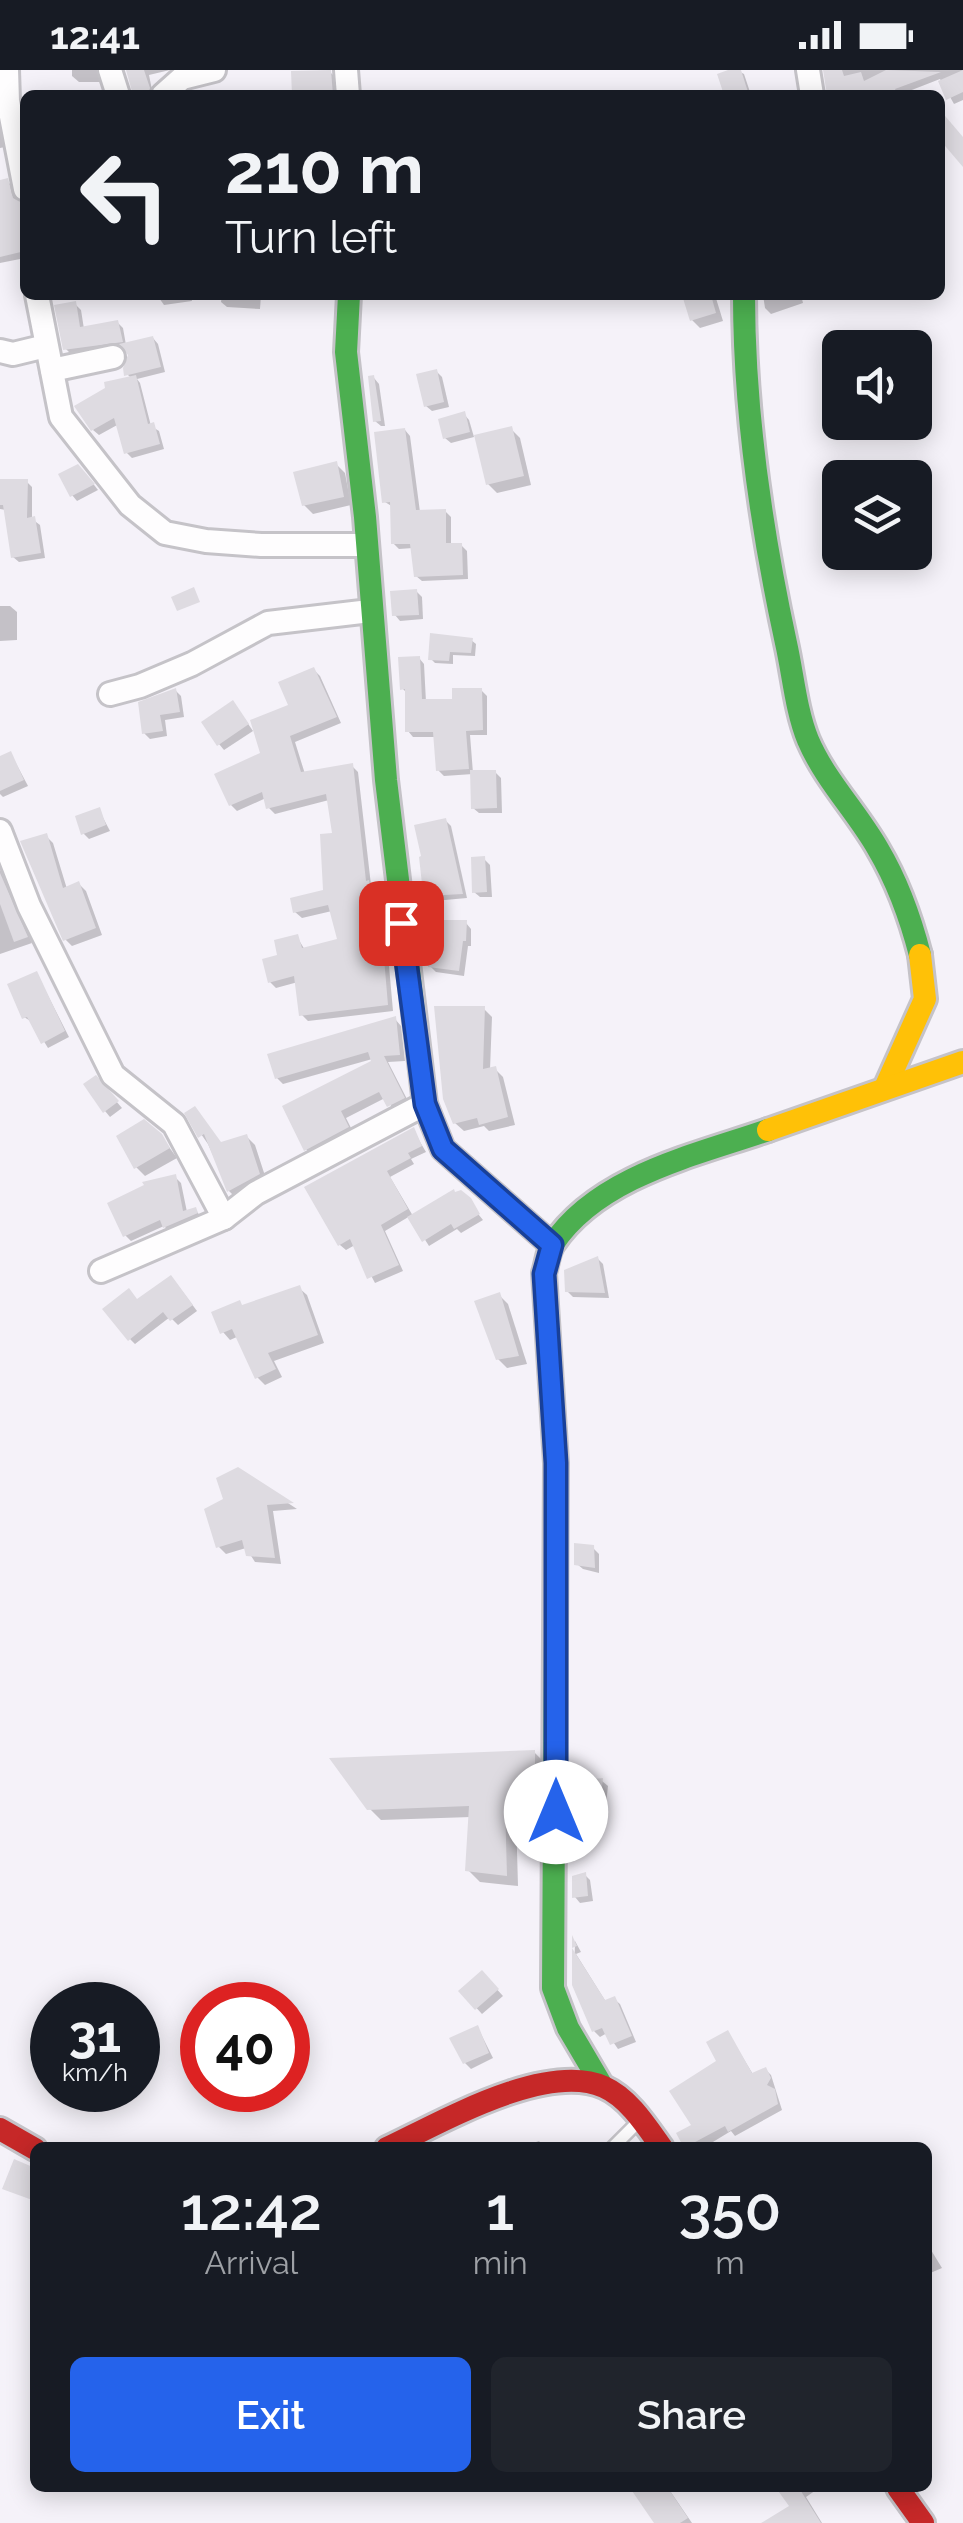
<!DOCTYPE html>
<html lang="en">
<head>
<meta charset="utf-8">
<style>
  :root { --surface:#171b24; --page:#20242c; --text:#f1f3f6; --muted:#9ea1a6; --accent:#2563eb }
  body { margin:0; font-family:Raleway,sans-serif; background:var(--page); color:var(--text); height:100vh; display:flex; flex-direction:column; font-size:38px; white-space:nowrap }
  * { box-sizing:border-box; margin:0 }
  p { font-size:32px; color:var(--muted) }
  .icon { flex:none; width:55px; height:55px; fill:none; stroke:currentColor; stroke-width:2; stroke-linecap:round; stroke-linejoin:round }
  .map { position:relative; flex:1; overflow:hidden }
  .side { position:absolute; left:30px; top:2072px; width:902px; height:350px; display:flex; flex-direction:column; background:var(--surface); border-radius:15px; box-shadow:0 5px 25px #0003 }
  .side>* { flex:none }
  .top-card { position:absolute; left:20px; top:20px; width:925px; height:210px; border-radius:15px; box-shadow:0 5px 25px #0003; background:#171b24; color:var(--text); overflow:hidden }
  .controls { position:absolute; left:822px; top:260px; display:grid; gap:20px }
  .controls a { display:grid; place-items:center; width:110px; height:110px; border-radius:15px; background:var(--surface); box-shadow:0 5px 25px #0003; font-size:50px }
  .speed { position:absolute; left:30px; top:1912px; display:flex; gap:20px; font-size:50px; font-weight:700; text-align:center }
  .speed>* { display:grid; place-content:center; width:130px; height:130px; border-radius:50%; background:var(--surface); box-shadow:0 5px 25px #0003; line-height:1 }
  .speed small { font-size:25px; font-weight:400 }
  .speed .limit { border:15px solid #d22; background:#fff; color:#111 }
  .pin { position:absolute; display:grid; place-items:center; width:85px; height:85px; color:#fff; margin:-42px; border-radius:20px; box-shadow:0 5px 15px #0006 }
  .me { position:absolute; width:110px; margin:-55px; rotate:0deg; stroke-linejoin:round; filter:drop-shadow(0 0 8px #0008) }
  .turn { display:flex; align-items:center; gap:35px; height:210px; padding:0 40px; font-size:45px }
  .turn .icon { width:130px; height:130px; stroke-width:2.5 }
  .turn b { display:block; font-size:70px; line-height:85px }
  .eta { display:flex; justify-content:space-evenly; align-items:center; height:170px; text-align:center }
  .eta b { font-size:60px; font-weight:600; line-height:70px }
  .action { display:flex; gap:20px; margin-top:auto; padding:20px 40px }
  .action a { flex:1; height:115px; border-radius:15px; background:var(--accent); color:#fff; font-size:40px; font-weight:600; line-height:115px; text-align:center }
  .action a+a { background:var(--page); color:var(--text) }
  .status { display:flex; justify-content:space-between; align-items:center; height:70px; padding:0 50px; background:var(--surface); direction:ltr }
  .status svg { height:28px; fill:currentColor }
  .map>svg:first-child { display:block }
  .shadow { fill:#0003 }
  .building { fill:#dedbe1 }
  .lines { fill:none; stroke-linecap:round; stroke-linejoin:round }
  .lane-casing { stroke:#c5c3c8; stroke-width:16 }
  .street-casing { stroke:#c5c3c8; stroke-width:28 }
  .fast-casing { stroke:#c5c3c8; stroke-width:28 }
  .slow-casing { stroke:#c5c3c8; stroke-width:28 }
  .jam-casing { stroke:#c5c3c8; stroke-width:28 }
  .lane { stroke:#fefdfe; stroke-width:11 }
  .street { stroke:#fefdfe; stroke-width:22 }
  .fast { stroke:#4caf50; stroke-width:22 }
  .slow { stroke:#ffc107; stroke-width:22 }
  .jam { stroke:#c62828; stroke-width:22 }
  .route-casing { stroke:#184099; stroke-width:25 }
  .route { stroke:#2563eb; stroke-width:18 }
</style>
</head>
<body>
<div class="status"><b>12:41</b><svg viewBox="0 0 49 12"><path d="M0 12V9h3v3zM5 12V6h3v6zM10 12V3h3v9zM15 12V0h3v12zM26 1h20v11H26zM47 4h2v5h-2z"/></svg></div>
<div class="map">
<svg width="963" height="2453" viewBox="0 0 963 2453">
  <rect width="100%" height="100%" fill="#f5f2f9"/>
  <g class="shadow">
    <path d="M72,0H104L102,12H79L72,6Z"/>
    <path d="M127,0H170L149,5L153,25H134Z"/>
    <path d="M736,0L744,4L751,25H727L720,5Z"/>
    <path d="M826,0H963V30L954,34L940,9L899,25H829Z"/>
    <path d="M330,2L339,11L340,25H295Z"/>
    <path d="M0,51L5,77L0,78Z"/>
    <path d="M7,111L12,116L17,132L25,136V188L0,193V113Z"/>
    <path d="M157,225H191L192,231L164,235Z"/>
    <path d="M222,225H261L260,239L227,237L221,232Z"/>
    <path d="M684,225H715L723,251L700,258L692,250Z"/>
    <path d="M763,225H801L803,233L771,244L765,238Z"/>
    <path d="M75,234L81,240L84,259L117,252L123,258L126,275L153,268L158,274L165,302L137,309L140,313L151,356L159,361L164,379L132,388L126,382L119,354L99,365L93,360L131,308L127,304L131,284L125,278L71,284L65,278Z"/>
    <path d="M436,301L442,307L449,337L432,341L426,336Z"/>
    <path d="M374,308L379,314L385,356H381L375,351Z"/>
    <path d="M464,344L469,350L474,367L451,373L445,368Z"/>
    <path d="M511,359L520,368L531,415L497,423L488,414Z"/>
    <path d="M405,360L410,366L420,442L445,441L451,447V476L461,475L467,481L468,509L422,511L416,506L413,478L399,479L393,473V437L385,432Z"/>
    <path d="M336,394L345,403L351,435L313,444L304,435Z"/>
    <path d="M84,402L98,420L77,431L72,425Z"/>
    <path d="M0,411L27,412L32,417V449L40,455L45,488L19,492L13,487L6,440L0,439Z"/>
    <path d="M416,521L422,527L423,549L400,551L395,545Z"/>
    <path d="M0,536H10L17,542V570L0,571Z"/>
    <path d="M471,570L476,574L475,586L453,585V594L435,593L431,589Z"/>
    <path d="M419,588L424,594L426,632H455L481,620L487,626V665H470L473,703L495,702L501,708L502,743H479L473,738V704L444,706L438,700L436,667H413L408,661V624L402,618Z"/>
    <path d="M314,600L320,606L341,653L295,672L305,704L352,696L358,702L371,815L374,819L380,843L371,845L389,896L393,941L308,951L301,944L298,912L276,918L270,912L280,887L297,867L305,880L340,871L332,841L302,848L295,842L326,822L335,766L329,730L275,744L269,738L266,728L237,741L231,735Z"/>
    <path d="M176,621L181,626L184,647L165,650L167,666L150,669L144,663Z"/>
    <path d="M238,639L253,661L224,680L219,674Z"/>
    <path d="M11,684L28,716L3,727L0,724V689Z"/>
    <path d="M99,740L110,761L89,769L83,763Z"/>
    <path d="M445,750L451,756L467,828L434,831L424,813Z"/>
    <path d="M46,766L53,773L67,819L79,814L86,821L102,865L72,876L65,869Z"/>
    <path d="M484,789L490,795L492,827H480L474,822Z"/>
    <path d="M0,799L32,873L0,884Z"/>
    <path d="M466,853L471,859V876H468L464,906L436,902L430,896Z"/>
    <path d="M37,904L69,967L48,978L32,952L24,947Z"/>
    <path d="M484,939L492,947L490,1000L495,999L503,1007L515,1055L489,1061L484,1056L464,1061L455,1053Z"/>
    <path d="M395,949L401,956L405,991L388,992L410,1035L396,1042L385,1028L346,1048L354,1064L312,1086L306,1079L383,986L283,1014L277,1008Z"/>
    <path d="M96,1008L122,1038L110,1047L105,1041Z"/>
    <path d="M187,1044L222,1075L247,1067L255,1075L267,1112L237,1129L229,1121L208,1074Z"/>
    <path d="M413,1060L426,1082L411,1089L414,1094L390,1107L413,1146L466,1129L483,1150L461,1163L457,1159L429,1176L410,1146L385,1161L403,1201L375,1213L355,1175L346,1180L340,1175L307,1118Z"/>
    <path d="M161,1066L177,1088L145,1106L136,1097Z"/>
    <path d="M175,1107L181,1113L187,1142L196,1140L202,1149L170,1162L164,1156L131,1171L125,1165Z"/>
    <path d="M598,1189L603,1194L609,1228L573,1227L567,1221Z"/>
    <path d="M176,1213L197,1241L178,1255L170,1247L135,1274L130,1269L138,1232Z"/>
    <path d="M299,1218L307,1225L324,1273L274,1291L282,1307L265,1315L257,1307L239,1266L230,1270L223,1262L244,1237Z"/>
    <path d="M499,1225L508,1234L527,1294L507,1298L498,1289Z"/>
    <path d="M238,1400L297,1439L273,1441L281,1494L255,1492L246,1478L226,1484L219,1477L226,1430Z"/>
    <path d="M593,1478L599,1484V1503L583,1499L577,1494Z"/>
    <path d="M534,1682L546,1694V1744L516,1745L518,1816L480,1812L468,1800L471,1747L381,1750L369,1738Z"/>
    <path d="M602,1711L608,1716L606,1734L581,1737L575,1731Z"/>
    <path d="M585,1805L590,1810L593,1831L580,1833L575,1827Z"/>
    <path d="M575,1871L581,1882L576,1884L606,1932L614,1929L620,1934L636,1972L618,1979L607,1963L600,1967L594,1961L574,1914Z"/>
    <path d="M482,1903L503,1926L482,1944L461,1921Z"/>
    <path d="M478,1958L493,1988L471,1999L465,1993Z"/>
    <path d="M728,1963L754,2006L766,2000L771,2005L782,2040L735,2066L731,2061L703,2078H687L680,2064L694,2056Z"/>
    <path d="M539,2071L546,2078H521V2077Z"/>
    <path d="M931,2180L942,2198L928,2204V2182Z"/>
    <path d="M633,2418H668L692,2453H657Z"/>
    <path d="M779,2418H819L806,2427L822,2453H768L792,2437Z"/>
  </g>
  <g class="building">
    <path d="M126,0H144L150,18L148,25H133Z"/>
    <path d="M331,0L333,25H292L291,1Z"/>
    <path d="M728,0H741L748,22L724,25L717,4Z"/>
    <path d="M823,0H842L844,6L861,2L864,11L886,0L941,2L895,19L898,25H827Z"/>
    <path d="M963,0V22L946,30L938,11Z"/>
    <path d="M940,40L963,67V97L940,70Z"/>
    <path d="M8,108L13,128L25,134V181L0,187V110Z"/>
    <path d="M682,225H711L716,243L690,251Z"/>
    <path d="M76,231L80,257L118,250L123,272L63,280L54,235Z"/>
    <path d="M153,266L161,297L124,306L123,298L128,285L119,274Z"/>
    <path d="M437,299L444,332L424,337L416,304Z"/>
    <path d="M136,305L148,354L154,352L160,374L124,384L114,348L91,361L74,336L105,318L104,312Z"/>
    <path d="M374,305L381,351L373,352L368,306Z"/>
    <path d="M465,341L470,362L443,369L438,349Z"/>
    <path d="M512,356L524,406L486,415L474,365Z"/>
    <path d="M405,358L416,440L446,439V473H462L463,505L414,507L410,474H391L390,432L382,433L374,362Z"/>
    <path d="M337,391L344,427L302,436L293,402Z"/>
    <path d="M78,394L95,414L70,427L58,404Z"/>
    <path d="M0,409H28L27,448L35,446L41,483L11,488L3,435H0Z"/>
    <path d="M194,517L200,532L177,541L171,527Z"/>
    <path d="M417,519L419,545L392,546L390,521Z"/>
    <path d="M430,563L473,568L471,583L450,582L449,591L428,590Z"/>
    <path d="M420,586L422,629H452V618H482L483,660L466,661L469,699L436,701L433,662H405V619L400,620L398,587Z"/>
    <path d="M314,597L337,647L290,666L301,702L353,693L366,811L369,810L375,837L367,839L384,888L388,935L299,946L294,906L268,913L262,889L277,885L274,870L298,864L302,878L337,869L328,835L293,843L290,828L323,820L320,764L332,763L326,724L266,739L262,722L229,736L214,704L260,683L250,650L288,635L278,612Z"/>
    <path d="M176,618L180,642L160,645L163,661L142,664L138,632Z"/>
    <path d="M233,630L249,654L217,676L201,652Z"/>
    <path d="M11,681L24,710L0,721V686Z"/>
    <path d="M470,700H496L497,738L471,739Z"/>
    <path d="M100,737L106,755L81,765L75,746Z"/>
    <path d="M446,748L463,824L426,826L427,813L422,814L419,787L421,786L414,755Z"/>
    <path d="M47,763L63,818L79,811L96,858L63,871L20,771Z"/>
    <path d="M485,786L487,822L472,823L471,787Z"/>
    <path d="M0,803L28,867L14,872L0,834Z"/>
    <path d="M430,850H467L466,871H463L459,901L428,897Z"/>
    <path d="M37,901L65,961L41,974L27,947L22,949L7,914Z"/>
    <path d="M434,936H485L483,999L496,996L508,1047L479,1055L477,1048L453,1054L443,1029Z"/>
    <path d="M396,946L400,985L384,986L405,1028L387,1037L379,1022L341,1041L349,1057L304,1081L282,1036L371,991L368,982L275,1009L267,984Z"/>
    <path d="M96,1005L119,1031L103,1043L83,1014Z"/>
    <path d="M195,1036L221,1072L247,1064L260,1104L227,1122L204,1064L198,1068L184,1043Z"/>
    <path d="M144,1049L162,1064L170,1078L134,1099L116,1066Z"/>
    <path d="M414,1057L422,1076L408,1083L411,1088L387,1101L408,1139L381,1155L399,1195L367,1209L350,1169L338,1176L304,1117Z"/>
    <path d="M176,1104L183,1141L196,1137L198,1143L163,1158L160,1150L123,1167L107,1133L144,1115L142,1112Z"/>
    <path d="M454,1119L455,1122L461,1120L471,1128L480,1144L454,1159L451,1154L422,1172L407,1147Z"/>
    <path d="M598,1186L605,1223L565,1222L564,1200Z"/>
    <path d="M171,1205L193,1235L170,1251L163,1242L128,1271L102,1239L129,1218L137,1229Z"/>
    <path d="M300,1215L318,1265L268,1283L276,1299L255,1309L232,1259L220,1264L211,1242L240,1230L242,1235Z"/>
    <path d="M500,1222L519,1286L496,1290L474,1231Z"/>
    <path d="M238,1397L294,1433L267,1435L275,1488L246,1486L242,1470L216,1478L204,1439L223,1429L216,1408Z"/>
    <path d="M574,1473L594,1475L595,1498L574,1495Z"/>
    <path d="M535,1680V1733L505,1734L507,1806L465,1801L469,1736L367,1740L329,1688Z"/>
    <path d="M603,1708L601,1729L573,1732V1711Z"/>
    <path d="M586,1802L588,1826L572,1828V1806Z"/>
    <path d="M572,1865L577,1876L572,1878L605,1930L615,1926L632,1966L610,1975L602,1958L592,1962L572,1915Z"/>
    <path d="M482,1900L499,1919L475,1940L458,1921Z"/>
    <path d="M478,1955L489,1983L463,1994L449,1968Z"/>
    <path d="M728,1960L752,2003L766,1997L771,2008L767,2015L775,2019L778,2034L728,2062L725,2056L684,2078L676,2063L691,2055L669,2021L716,1991L706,1972Z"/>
    <path d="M14,2089L35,2098V2131L2,2119Z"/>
    <path d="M630,2418H668L688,2448L680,2453H654Z"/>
    <path d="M776,2418H799L821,2453H761L789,2436Z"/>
  </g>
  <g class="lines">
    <g class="lane-casing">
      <path id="lane" d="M612,2078L638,2052"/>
    </g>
    <g class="street-casing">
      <g id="street">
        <path d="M7,0L8,31L25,119"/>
        <path d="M110,0L118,25"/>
        <path d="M346,0L348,25"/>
        <path d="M808,0L812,25"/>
        <path d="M163,25L182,8L214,0"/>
        <path d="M37,225L61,347L130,435L165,463L206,471L261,475H366"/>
        <path d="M0,281L13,284L46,276"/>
        <path d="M52,300L113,287"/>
        <path d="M110,624L140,616L192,594L268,553L370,541"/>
        <path d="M0,761L29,836L113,1005L174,1054L224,1148"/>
        <path d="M101,1201L224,1148L256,1123L425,1034"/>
      </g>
    </g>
    <g class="fast-casing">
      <g id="fast">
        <path d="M349,225L346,282L365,447L386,710L425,1034L443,1079L552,1175"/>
        <path d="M744,225C744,343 761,458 786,573C793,604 796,641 808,670C825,710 857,742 878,779C897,811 911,850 920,885"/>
        <path d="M601,2014L568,1958L553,1918L556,1393L544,1203C547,1194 548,1181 553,1174C598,1106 696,1085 768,1060"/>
      </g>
    </g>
    <g class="slow-casing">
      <g id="slow">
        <path d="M885,1018L925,929L920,885"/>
        <path d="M768,1060L963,992"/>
      </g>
    </g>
    <g class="jam-casing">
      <g id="jam">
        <path d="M0,2059L35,2079"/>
        <path d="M387,2078C440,2053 546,1991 604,2017C629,2028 647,2057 662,2078"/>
        <path d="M898,2418L923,2453"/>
      </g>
    </g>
    <use href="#lane" class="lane"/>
    <use href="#street" class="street"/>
    <use href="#fast" class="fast"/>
    <use href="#slow" class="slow"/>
    <use href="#jam" class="jam"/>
  </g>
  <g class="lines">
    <g class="route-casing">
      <path id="route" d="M401,853L425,1034L443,1079L552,1175L544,1204L556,1393V1742"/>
    </g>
    <use href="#route" class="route"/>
  </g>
</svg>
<div class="controls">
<a><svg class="icon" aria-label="sound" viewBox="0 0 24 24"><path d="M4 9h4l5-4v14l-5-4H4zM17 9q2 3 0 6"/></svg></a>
<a><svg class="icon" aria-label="layers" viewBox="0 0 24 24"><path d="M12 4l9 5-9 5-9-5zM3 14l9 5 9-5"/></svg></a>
</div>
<div class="speed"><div>31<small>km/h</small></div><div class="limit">40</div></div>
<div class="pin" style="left:401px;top:853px;background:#d93025"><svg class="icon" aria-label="arrive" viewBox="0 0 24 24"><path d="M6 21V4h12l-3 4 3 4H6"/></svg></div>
<svg class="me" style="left:556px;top:1742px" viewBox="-20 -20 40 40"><circle r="19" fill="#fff"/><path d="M0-13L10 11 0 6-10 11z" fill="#2563eb"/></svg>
<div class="top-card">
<div class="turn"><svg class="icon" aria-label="left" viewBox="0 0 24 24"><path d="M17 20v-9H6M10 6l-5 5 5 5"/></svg><div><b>210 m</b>Turn left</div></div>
</div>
<section class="side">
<div class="eta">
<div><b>12:42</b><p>Arrival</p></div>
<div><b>1</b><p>min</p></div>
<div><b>350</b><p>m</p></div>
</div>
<div class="action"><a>Exit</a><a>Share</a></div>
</section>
</div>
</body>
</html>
